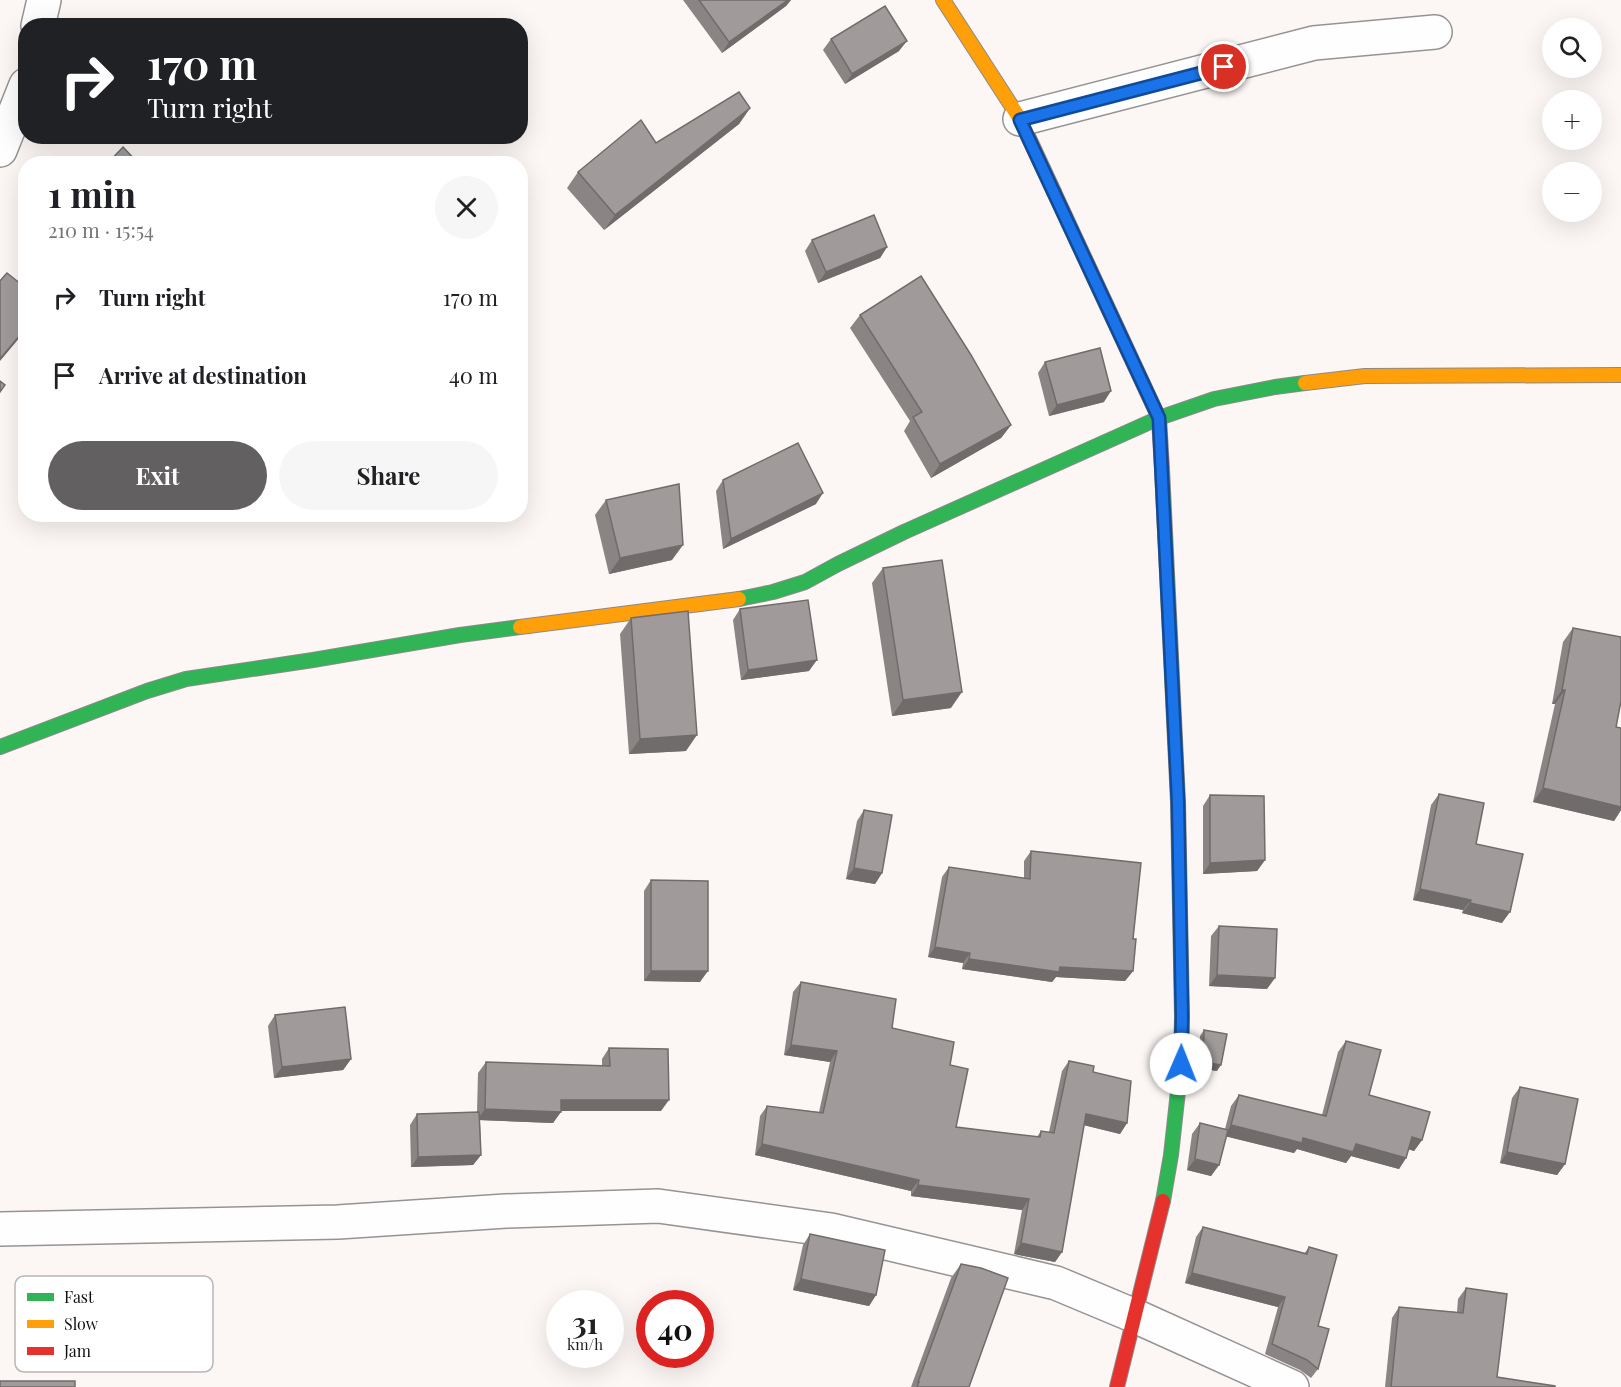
<!DOCTYPE html>
<html lang="en">
<head>
<meta charset="utf-8">
<style>
  :root { --surface:#fff; --page:#f6f6f6; --text:#202124; --muted:#757577; --accent:#626060 }
  body { margin:0; font-family:"Playfair Display",serif; background:var(--page); color:var(--text); height:100vh; display:flex; flex-direction:column; font-size:22px; white-space:nowrap }
  * { box-sizing:border-box; margin:0 }
  p { font-size:20px; color:var(--muted) }
  .icon { flex:none; width:33px; height:33px; fill:none; stroke:currentColor; stroke-width:2; stroke-linecap:round; stroke-linejoin:round }
  .map { position:relative; flex:1; overflow:hidden }
  .sheet { position:absolute; left:18px; top:156px; width:510px; height:366px; display:flex; flex-direction:column; background:var(--surface); border-radius:24px; box-shadow:0 6px 24px #0002 }
  .sheet>* { flex:none }
  .hud { position:absolute; left:18px; top:18px; width:510px; height:126px; border-radius:24px; box-shadow:0 6px 24px #0002; background:#202124; color:#fff; overflow:hidden }
  .fabs { position:absolute; left:1542px; top:18px; display:grid; gap:12px }
  .fabs a { display:grid; place-items:center; width:60px; height:60px; border-radius:50%; background:var(--surface); box-shadow:0 6px 24px #0002; font-size:30px }
  .speed { position:absolute; left:546px; top:1290px; display:flex; gap:12px; font-size:30px; font-weight:700; text-align:center }
  .speed>* { display:grid; place-content:center; width:78px; height:78px; border-radius:50%; background:var(--surface); box-shadow:0 6px 24px #0002; line-height:1 }
  .speed small { font-size:15px; font-weight:400 }
  .speed .limit { border:9px solid #d22; background:#fff; color:#111 }
  .pin { position:absolute; display:grid; place-items:center; width:51px; height:51px; color:#fff; margin:-26px; border:3px solid #fff; border-radius:50%; box-shadow:0 2px 6px #0007 }
  .me { position:absolute; width:66px; margin:-33px; rotate:1deg; stroke-linejoin:round; filter:drop-shadow(0 0 4px #0008) }
  .turn { display:flex; align-items:center; gap:21px; height:126px; padding:0 30px; font-size:27px }
  .turn .icon { width:78px; height:78px; stroke-width:2.5 }
  .turn b { display:block; font-size:42px; line-height:51px }
  .round { display:grid; place-items:center; flex:none; width:63px; height:63px; border-radius:32px; background:var(--page) }
  .head { display:flex; align-items:center; justify-content:space-between; height:102px; padding:0 30px }
  h1 { font-size:36px; font-weight:700; line-height:45px }
  .button { display:flex; gap:12px; margin-top:auto; padding:12px 30px }
  .button a { flex:1; height:69px; border-radius:36px; background:var(--accent); color:#fff; font-size:24px; font-weight:700; line-height:69px; text-align:center }
  .button a+a { background:var(--page); color:var(--text) }
  ul { padding:0; list-style:none }
  li { display:flex; align-items:center; gap:18px; height:78px; padding:0 30px }
  li div { flex:1 }
  li b { display:block; font-size:22px }
  li em { font-style:normal }
  .map>svg:first-child { display:block }
  .lines { fill:none; stroke-linecap:round; stroke-linejoin:round }
  .street-casing { stroke:#969393; stroke-width:36 }
  .fast-casing { stroke:#8c8a89; stroke-width:16 }
  .slow-casing { stroke:#8c8a89; stroke-width:16 }
  .jam-casing { stroke:#8c8a89; stroke-width:16 }
  .street { stroke:#fffefe; stroke-width:33 }
  .fast { stroke:#30b455; stroke-width:14 }
  .slow { stroke:#ff9f0a; stroke-width:14 }
  .jam { stroke:#e5322d; stroke-width:14 }
  .wall { fill:#8a8584 }
  .shaded-wall { fill:#706c6c }
  .building { fill:#a09b9a; stroke:#706c6c; stroke-width:1.5 }
  .route-casing { stroke:#114b97; stroke-width:15 }
  .route { stroke:#1a73e8; stroke-width:10 }
  .key { fill:#fff; stroke:#b7b7b7; stroke-width:1.5 }
  .key-label { font-size:16px; fill:#0f0f0f }
</style>
</head>
<body>
<div class="map">
<svg width="1621" height="1387" viewBox="0 0 1621 1387">
  <rect width="100%" height="100%" fill="#fcf7f5"/>
  <g class="lines">
    <g class="street-casing">
      <g id="street">
        <path d="M38,26L44,0"/>
        <path d="M1020,119L1314,43L1435,32"/>
        <path d="M0,150L26,85"/>
        <path d="M0,1229L338,1222L506,1211L658,1206L831,1230L1056,1283L1135,1316L1292,1387"/>
      </g>
    </g>
    <g class="fast-casing">
      <g id="fast">
        <path d="M1162,469L1178,802L1182,1017L1181,1064L1171,1155L1163,1201"/>
        <path d="M739,599L773,592L805,582L838,564L904,532L1159,418L1214,399L1275,387L1305,383"/>
        <path d="M0,747L147,691L186,679L313,660L460,635L520,627"/>
      </g>
    </g>
    <g class="slow-casing">
      <g id="slow">
        <path d="M943,0L1020,119L1054,192"/>
        <path d="M1305,383L1365,376L1621,375"/>
        <path d="M520,627L739,599"/>
      </g>
    </g>
    <g class="jam-casing">
      <g id="jam">
        <path d="M1054,192L1159,418L1162,469"/>
        <path d="M1117,1387L1163,1201"/>
      </g>
    </g>
    <use href="#street" class="street"/>
    <use href="#fast" class="fast"/>
    <use href="#slow" class="slow"/>
    <use href="#jam" class="jam"/>
  </g>
  <g class="wall">
    <path d="M683,0H791L786,6L722,53Z"/>
    <path d="M831,39L899,51L845,84L823,50Z"/>
    <path d="M750,108L739,124L604,230L567,188L578,172Z"/>
    <path d="M812,240L887,247L880,258L818,283L805,251Z"/>
    <path d="M860,315L1011,425L1001,438L931,478L904,431L910,421L850,328Z"/>
    <path d="M1045,362L1104,402L1049,416L1038,373Z"/>
    <path d="M723,480L816,504L723,549L716,491Z"/>
    <path d="M606,500L672,560L609,574L595,515Z"/>
    <path d="M883,568L951,708L892,716L872,583Z"/>
    <path d="M740,609L809,671L741,680L733,620Z"/>
    <path d="M631,618L686,751L629,754L620,634Z"/>
    <path d="M1573,628L1616,727L1621,728V810L1614,821L1533,802L1555,704H1552L1563,642Z"/>
    <path d="M1439,794L1476,844L1502,923L1462,913L1463,910L1413,900L1431,805Z"/>
    <path d="M1210,795L1265,860L1257,871L1203,874V806Z"/>
    <path d="M864,810L882,873L875,884L846,879L857,821Z"/>
    <path d="M1031,851L1133,939V971L1125,981L1056,977L1052,982L962,969L963,963L928,957L942,877L949,867L1024,878V861Z"/>
    <path d="M651,880L700,982L644,981V891Z"/>
    <path d="M1219,926L1267,989L1209,986L1211,936Z"/>
    <path d="M801,982L892,1028L950,1065L956,1127L1037,1137L1041,1131L1049,1132L1062,1071L1069,1061L1093,1072L1127,1123L1120,1134L1084,1125L1062,1252L1055,1262L1014,1254L1022,1210L911,1196V1191L755,1155L760,1116L767,1106L819,1112L830,1062L784,1055L793,992Z"/>
    <path d="M275,1015L351,1059L343,1070L274,1078L268,1026Z"/>
    <path d="M1204,1030L1217,1071L1199,1068L1200,1036Z"/>
    <path d="M1346,1041L1369,1095L1422,1140L1414,1151L1409,1149L1406,1158L1399,1169L1351,1156L1346,1163L1297,1149L1294,1153L1226,1136L1219,1165L1211,1176L1187,1170L1192,1134L1200,1123L1225,1129L1231,1106L1239,1095L1322,1115L1338,1052Z"/>
    <path d="M609,1048L661,1111H561L553,1123L480,1120L481,1155L473,1165L411,1167L410,1125L417,1114L477,1112L478,1073L486,1062L602,1066V1059Z"/>
    <path d="M1520,1087L1565,1164L1557,1175L1500,1163L1512,1098Z"/>
    <path d="M1203,1227L1304,1254L1309,1247L1318,1326V1369L1311,1378L1300,1370L1265,1354L1278,1307L1185,1283L1196,1237Z"/>
    <path d="M810,1234L876,1295L869,1306L793,1290L803,1245Z"/>
    <path d="M961,1264L969,1387H911L951,1278Z"/>
    <path d="M1466,1288L1497,1377L1555,1387H1385L1392,1318L1399,1307L1457,1312L1458,1299Z"/>
  </g>
  <g class="shaded-wall">
    <path d="M788,0H791L786,6L722,53L729,42Z"/>
    <path d="M907,41L899,51L845,84L852,74Z"/>
    <path d="M750,108L739,124L604,230L615,215Z"/>
    <path d="M887,247L880,258L818,283L826,272Z"/>
    <path d="M26,328V330L0,361V359Z"/>
    <path d="M1111,391L1104,402L1049,416L1057,405Z"/>
    <path d="M1011,425L1001,438L931,478L940,464Z"/>
    <path d="M823,493L816,504L723,549L731,539Z"/>
    <path d="M683,545L672,560L609,574L620,558Z"/>
    <path d="M817,660L809,671L741,680L748,670Z"/>
    <path d="M1562,690H1565L1555,704H1552Z"/>
    <path d="M962,692L951,708L892,716L903,700Z"/>
    <path d="M697,735L686,751L629,754L640,739Z"/>
    <path d="M1543,788L1621,807V810L1614,821L1533,802Z"/>
    <path d="M1265,860L1257,871L1203,874L1210,863Z"/>
    <path d="M854,868L882,873L875,884L846,879Z"/>
    <path d="M1420,889L1471,900L1463,910L1413,900Z"/>
    <path d="M1470,903L1510,912L1502,923L1462,913Z"/>
    <path d="M935,947L970,953L963,963L928,957Z"/>
    <path d="M969,959L1060,967L1133,971L1125,981L1056,977L1052,982L962,969Z"/>
    <path d="M651,971H708L700,982L644,981Z"/>
    <path d="M1217,975L1275,978L1267,989L1209,986Z"/>
    <path d="M791,1045L837,1051L830,1062L784,1055Z"/>
    <path d="M351,1059L343,1070L274,1078L282,1067Z"/>
    <path d="M1203,1062L1221,1065L1217,1071L1199,1068Z"/>
    <path d="M561,1100H669L661,1111H553Z"/>
    <path d="M485,1109L561,1112L553,1123L477,1120Z"/>
    <path d="M1086,1114L1127,1123L1120,1134L1079,1124Z"/>
    <path d="M1231,1125L1303,1138L1356,1144L1406,1158L1399,1169L1351,1156L1346,1163L1297,1149L1294,1153L1224,1136Z"/>
    <path d="M1412,1137L1422,1140L1414,1151L1404,1148Z"/>
    <path d="M762,1144L919,1180L911,1191L755,1155Z"/>
    <path d="M1507,1152L1565,1164L1557,1175L1500,1163Z"/>
    <path d="M481,1155L473,1165L411,1167L418,1157Z"/>
    <path d="M1195,1159L1219,1165L1211,1176L1187,1170Z"/>
    <path d="M918,1185L1029,1199L1022,1210L911,1196Z"/>
    <path d="M1021,1243L1062,1252L1055,1262L1014,1254Z"/>
    <path d="M1192,1273L1285,1297L1278,1307L1185,1283Z"/>
    <path d="M801,1279L876,1295L869,1306L793,1290Z"/>
  </g>
  <g class="building">
    <path d="M699,0H788L729,42Z"/>
    <path d="M885,6L907,41L852,74L831,39Z"/>
    <path d="M739,92L750,108L615,215L578,172L641,120L656,143Z"/>
    <path d="M123,147L139,164H107Z"/>
    <path d="M874,215L887,247L826,272L812,240Z"/>
    <path d="M7,273L26,288V328L0,359V281Z"/>
    <path d="M921,276L971,355L1011,425L940,464L913,417L922,412L860,315Z"/>
    <path d="M1100,348L1111,391L1057,405L1045,362Z"/>
    <path d="M0,381L5,385L0,392Z"/>
    <path d="M798,443L823,493L731,539L723,480Z"/>
    <path d="M679,484L683,545L620,558L606,500Z"/>
    <path d="M942,560L962,692L903,700L883,568Z"/>
    <path d="M808,600L817,660L748,670L740,609Z"/>
    <path d="M688,611L697,735L640,739L631,618Z"/>
    <path d="M1573,628L1621,637V701L1616,727L1621,728V807L1543,788L1565,690H1562Z"/>
    <path d="M1439,794L1484,803L1476,844L1523,854L1510,912L1470,903L1471,900L1420,889Z"/>
    <path d="M1210,795L1264,796L1265,860L1210,863Z"/>
    <path d="M864,810L892,815L882,873L854,868Z"/>
    <path d="M1031,851L1141,863L1133,939H1136L1133,971L1060,967L1059,972L969,959L970,953L935,947L949,867L1030,879Z"/>
    <path d="M651,880L708,881V971H651Z"/>
    <path d="M1219,926L1277,929L1275,978L1217,975Z"/>
    <path d="M801,982L896,999L892,1028L954,1042L950,1065L968,1069L956,1127L1040,1137L1041,1131L1054,1133L1069,1061L1094,1066L1093,1072L1131,1081L1127,1123L1086,1114L1062,1252L1021,1243L1029,1199L918,1185L919,1180L762,1144L767,1106L823,1113L837,1051L791,1045Z"/>
    <path d="M345,1007L351,1059L282,1067L275,1015Z"/>
    <path d="M1204,1030L1227,1034L1221,1065L1203,1062Z"/>
    <path d="M1346,1041L1381,1050L1369,1095L1430,1112L1422,1140L1412,1137L1406,1158L1356,1144L1353,1152L1303,1138L1302,1143L1231,1125L1239,1095L1326,1116Z"/>
    <path d="M609,1048L668,1049L669,1100H561V1112L485,1109L486,1062L610,1066Z"/>
    <path d="M1520,1087L1578,1099L1565,1164L1507,1152Z"/>
    <path d="M479,1112L481,1155L418,1157L417,1114Z"/>
    <path d="M1200,1123L1228,1130L1219,1165L1195,1159Z"/>
    <path d="M1203,1227L1307,1254L1309,1247L1337,1255L1318,1326L1329,1329L1318,1369L1307,1360L1272,1344L1285,1297L1192,1273Z"/>
    <path d="M810,1234L885,1250L876,1295L801,1279Z"/>
    <path d="M961,1264L981,1268L1008,1278L969,1387H917L919,1382H918Z"/>
    <path d="M1466,1288L1507,1294L1497,1377L1555,1386V1387H1391L1399,1307L1463,1313Z"/>
    <rect x="0" y="1381" width="75" height="6"/>
  </g>
  <g class="lines">
    <g class="route-casing">
      <path id="route" d="M1181,1064L1182,1017L1178,802L1159,418L1020,120L1224,67"/>
    </g>
    <use href="#route" class="route"/>
  </g>
  <rect x="15" y="1276" width="198" height="96" rx="9" class="key"/>
  <rect x="27" y="1293" width="27" height="8" fill="#30b455"/>
  <rect x="27" y="1320" width="27" height="8" fill="#ff9f0a"/>
  <rect x="27" y="1347" width="27" height="8" fill="#e5322d"/>
  <g class="key-label">
    <text x="64" y="1303">Fast</text>
    <text x="64" y="1330">Slow</text>
    <text x="64" y="1357">Jam</text>
  </g>
</svg>
<div class="fabs">
<a><svg class="icon" aria-label="search" viewBox="0 0 24 24"><circle cx="10" cy="10" r="6"/><path d="M15 15l6 6"/></svg></a>
<a>+</a>
<a>−</a>
</div>
<div class="speed"><div>31<small>km/h</small></div><div class="limit">40</div></div>
<div class="pin" style="left:1224px;top:67px;background:#d93025"><svg class="icon" aria-label="arrive" viewBox="0 0 24 24"><path d="M6 21V4h12l-3 4 3 4H6"/></svg></div>
<svg class="me" style="left:1181px;top:1064px" viewBox="-20 -20 40 40"><circle r="19" fill="#fff"/><path d="M0-13L10 11 0 6-10 11z" fill="#1a73e8"/></svg>
<div class="hud">
<div class="turn"><svg class="icon" aria-label="right" viewBox="0 0 24 24"><path d="M7 20v-9h11M14 6l5 5-5 5"/></svg><div><b>170 m</b>Turn right</div></div>
</div>
<section class="sheet">
<div class="head"><div><h1>1 min</h1><p>210 m · 15:54</p></div><a class="round"><svg class="icon" aria-label="close" viewBox="0 0 24 24"><path d="M6 6l12 12M18 6L6 18"/></svg></a></div>
<ul>
<li><svg class="icon" aria-label="right" viewBox="0 0 24 24"><path d="M7 20v-9h11M14 6l5 5-5 5"/></svg><div><b>Turn right</b></div><em>170 m</em></li>
<li><svg class="icon" aria-label="arrive" viewBox="0 0 24 24"><path d="M6 21V4h12l-3 4 3 4H6"/></svg><div><b>Arrive at destination</b></div><em>40 m</em></li>
</ul>
<div class="button"><a>Exit</a><a>Share</a></div>
</section>
</div>
</body>
</html>
